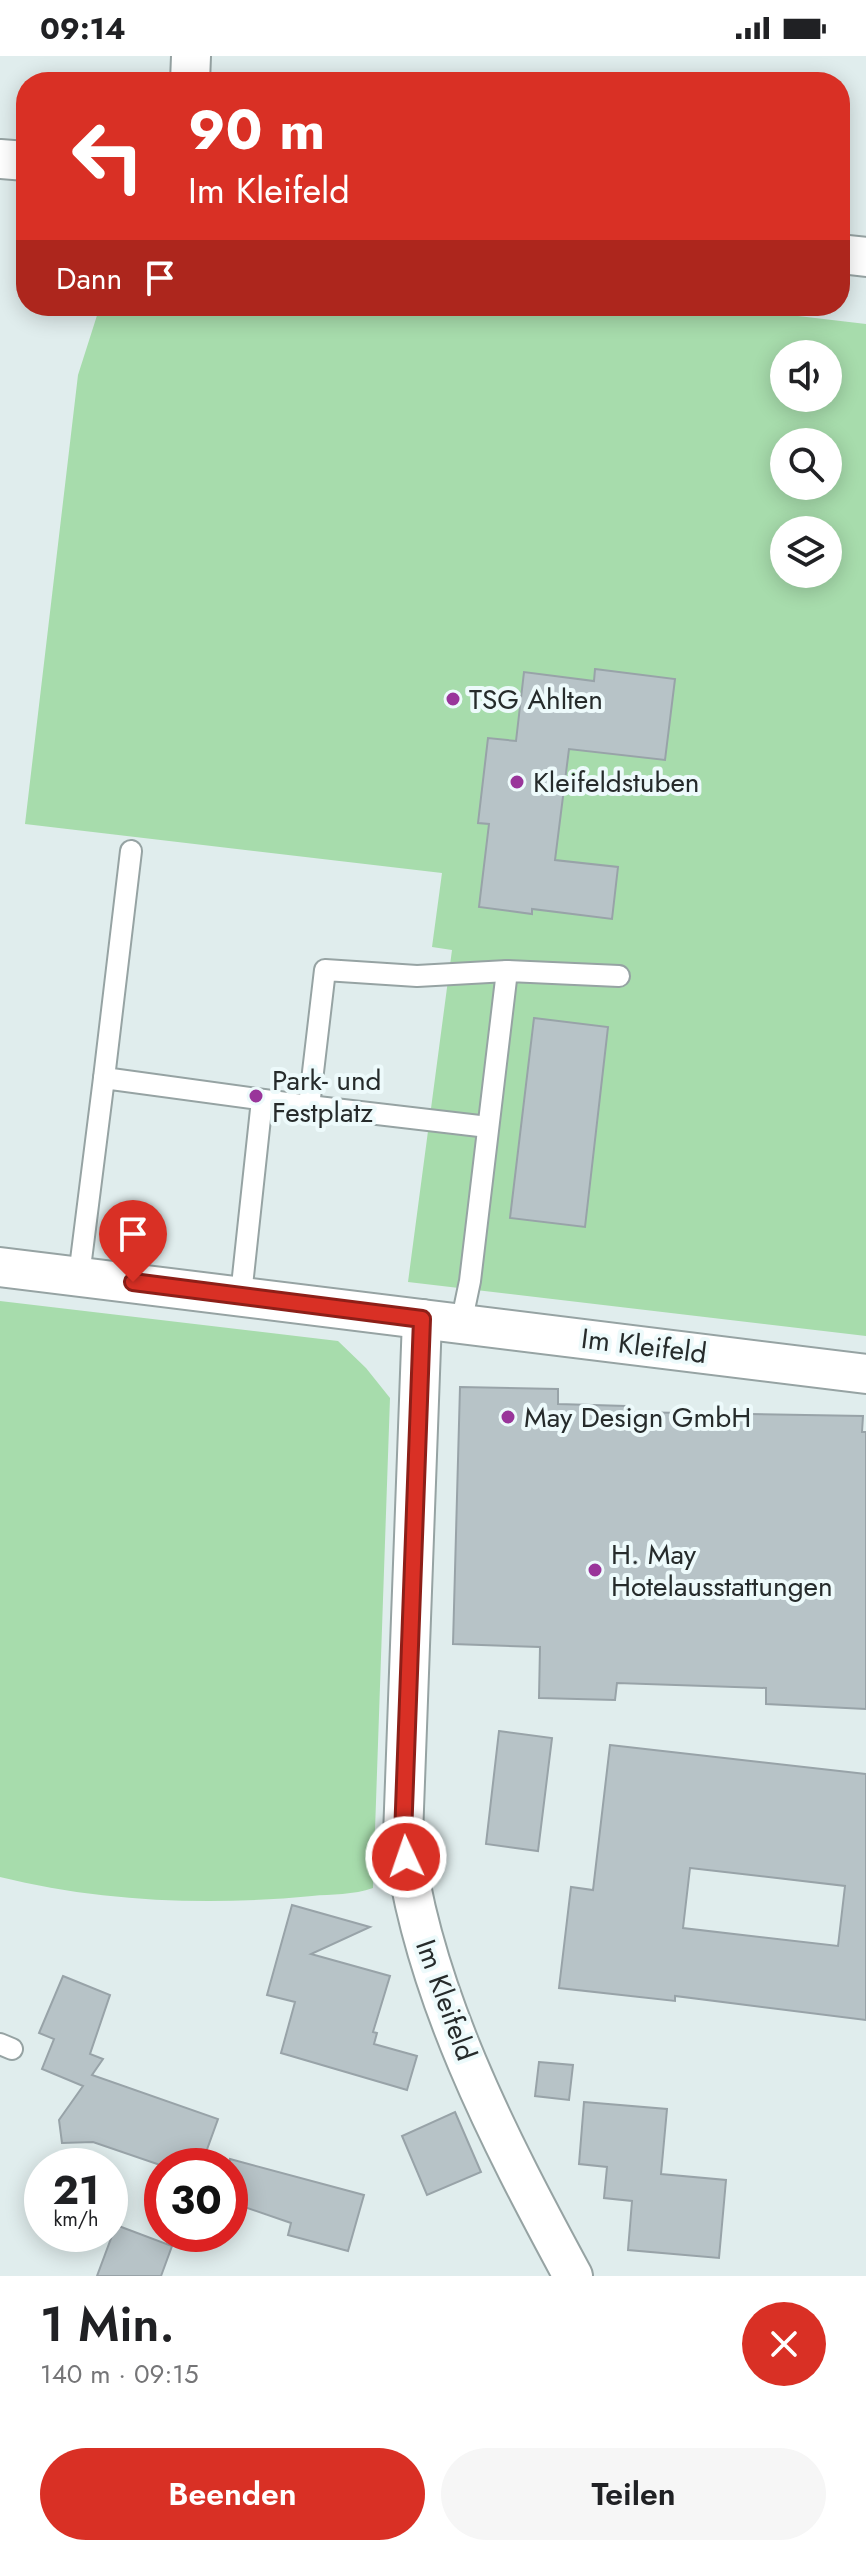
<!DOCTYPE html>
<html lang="de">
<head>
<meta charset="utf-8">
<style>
  :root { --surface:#fff; --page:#f6f6f6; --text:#202124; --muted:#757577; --accent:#d93025 }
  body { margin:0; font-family:Jost,sans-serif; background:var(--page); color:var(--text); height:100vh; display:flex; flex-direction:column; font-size:30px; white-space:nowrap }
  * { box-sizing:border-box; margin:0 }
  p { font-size:26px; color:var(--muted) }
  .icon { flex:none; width:44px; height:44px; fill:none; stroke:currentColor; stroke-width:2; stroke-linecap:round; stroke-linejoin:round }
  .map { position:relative; height:2220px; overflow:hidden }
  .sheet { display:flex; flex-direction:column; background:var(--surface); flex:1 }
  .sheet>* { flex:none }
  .top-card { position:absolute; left:16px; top:16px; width:834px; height:244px; border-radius:32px; box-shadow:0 4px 20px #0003; background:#d93025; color:#fff; overflow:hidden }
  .tools { position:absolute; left:770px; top:284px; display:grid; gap:16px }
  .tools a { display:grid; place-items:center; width:72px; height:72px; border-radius:50%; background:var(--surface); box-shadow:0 4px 20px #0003; font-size:40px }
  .speed { position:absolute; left:24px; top:2092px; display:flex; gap:16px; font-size:40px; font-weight:700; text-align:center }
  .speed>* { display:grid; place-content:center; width:104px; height:104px; border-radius:50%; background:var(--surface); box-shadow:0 4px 20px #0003; line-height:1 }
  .speed small { font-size:20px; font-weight:400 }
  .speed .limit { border:12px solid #d22; background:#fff; color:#111 }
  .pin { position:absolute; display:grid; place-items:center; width:68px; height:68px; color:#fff; margin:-82px -34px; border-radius:50% 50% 50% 0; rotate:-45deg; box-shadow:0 0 8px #0007 }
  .pin .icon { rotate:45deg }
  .me { position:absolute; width:88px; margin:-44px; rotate:357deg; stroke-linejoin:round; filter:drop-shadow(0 0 6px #0008) }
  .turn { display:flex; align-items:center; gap:28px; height:168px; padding:0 40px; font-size:36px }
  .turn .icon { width:104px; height:104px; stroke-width:2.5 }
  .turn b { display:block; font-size:56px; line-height:68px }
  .then { display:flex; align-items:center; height:76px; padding:0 40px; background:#0003; gap:16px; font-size:30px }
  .round { display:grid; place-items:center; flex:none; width:84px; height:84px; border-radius:42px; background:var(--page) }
  .head { display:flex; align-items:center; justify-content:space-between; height:136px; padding:0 40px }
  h1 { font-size:48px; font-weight:600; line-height:60px }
  .action { display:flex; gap:16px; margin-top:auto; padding:16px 40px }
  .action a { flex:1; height:92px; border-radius:48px; background:var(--accent); color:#fff; font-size:32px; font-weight:600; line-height:92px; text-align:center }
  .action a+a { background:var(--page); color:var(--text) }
  .status { display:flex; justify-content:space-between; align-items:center; height:56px; padding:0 40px; background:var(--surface); direction:ltr }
  .status svg { height:22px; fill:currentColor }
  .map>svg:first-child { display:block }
  .green { fill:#a7dcac; fill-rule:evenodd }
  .building { fill:#b7c3c7; stroke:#98a3a8; stroke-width:2; fill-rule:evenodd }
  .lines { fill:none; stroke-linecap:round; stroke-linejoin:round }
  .lane-casing { stroke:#96a3a3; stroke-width:24 }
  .street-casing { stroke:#96a3a3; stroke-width:42 }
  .lane { stroke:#fff; stroke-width:20 }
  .street { stroke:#fff; stroke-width:38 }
  .route-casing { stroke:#8d1f18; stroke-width:20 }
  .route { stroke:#d93025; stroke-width:14 }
  .poi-dot { fill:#99359a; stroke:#edfafb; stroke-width:3 }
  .labels { text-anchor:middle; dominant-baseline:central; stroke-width:8; stroke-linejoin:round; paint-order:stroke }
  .poi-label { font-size:28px; fill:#262b2b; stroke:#edfafb; text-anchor:start }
  .street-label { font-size:28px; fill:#262b2b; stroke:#edfafb }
</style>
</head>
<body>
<div class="status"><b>09:14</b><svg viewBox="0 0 49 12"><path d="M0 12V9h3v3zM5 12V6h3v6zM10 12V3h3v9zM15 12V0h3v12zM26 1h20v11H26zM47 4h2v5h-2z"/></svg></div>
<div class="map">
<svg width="866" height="2220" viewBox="0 0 866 2220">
  <rect width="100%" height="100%" fill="#e0eded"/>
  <g class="green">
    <path d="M100,250H712L866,268V1280L408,1226L452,894L432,891L442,817L25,768L78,319ZM784,298H828V342H784ZM784,386H828V430H784ZM784,474H828V518H784Z"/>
    <path d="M0,1245L338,1285L366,1312L390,1342L373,1832C354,1839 331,1838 312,1840C210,1850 99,1846 0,1821Z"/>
  </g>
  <g class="building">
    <path d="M595,613L675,623L665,704L569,693L555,804L618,811L612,863L532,853V858L479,851L489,768L478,767L488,682L516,685L524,616L594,625Z"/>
    <path d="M534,962L608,971L585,1171L510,1162Z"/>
    <path d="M460,1331L558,1333V1348L626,1350V1356L863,1360L862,1376H866V1653L766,1648V1632L617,1627L615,1644L539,1642L540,1591L453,1588Z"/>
    <path d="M499,1675L552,1682L538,1795L486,1788Z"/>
    <path d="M610,1689L866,1718V1964L675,1940V1945L559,1932L571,1831L593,1834ZM690,1812L845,1830L838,1890L683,1872Z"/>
    <path d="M292,1849L370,1871L311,1898L390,1920L373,1976L377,1977L374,1988L417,2000L407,2034L281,1997L295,1946L267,1939Z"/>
    <path d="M63,1920L110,1939L90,1998L103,2003L92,2019L218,2063L201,2110H163L93,2086L62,2087L59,2064L83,2030L42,2013L54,1983L39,1977Z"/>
    <path d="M539,2006L573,2009L569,2044L535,2040Z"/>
    <path d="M584,2046L667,2053L661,2118L726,2124L719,2202L628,2194L632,2145L604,2142L607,2111L579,2108Z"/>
    <path d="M455,2056L481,2116L427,2139L402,2080Z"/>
    <path d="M230,2103L364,2139L348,2195L288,2179L291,2167L230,2146Z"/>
    <path d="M116,2169L172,2190L161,2220H97Z"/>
  </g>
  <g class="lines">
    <g class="lane-casing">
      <g id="lane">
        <path d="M104,1022L131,795"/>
        <path d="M309,1050L488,1071"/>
        <path d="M79,1220L104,1022L309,1050L325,914L417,920L507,915"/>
        <path d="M241,1239L262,1044"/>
        <path d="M461,1268L470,1225L507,915L619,920"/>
        <path d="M0,1988L12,1993"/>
      </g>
    </g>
    <g class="street-casing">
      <g id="street">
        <path d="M190,26L191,0"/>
        <path d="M0,103L26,105"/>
        <path d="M840,198L866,201"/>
        <path d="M0,1211L866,1318"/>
        <path d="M422,1263L403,1780C421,1934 500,2085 573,2220"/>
      </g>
    </g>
    <use href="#lane" class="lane"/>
    <use href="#street" class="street"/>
  </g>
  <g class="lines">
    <g class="route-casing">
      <path id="route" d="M133,1226L422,1263L403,1780L406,1801"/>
    </g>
    <use href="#route" class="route"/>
  </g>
  <g class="poi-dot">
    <circle cx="453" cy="643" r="8"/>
    <circle cx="517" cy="726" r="8"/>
    <circle cx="256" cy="1040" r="8"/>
    <circle cx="508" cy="1361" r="8"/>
    <circle cx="595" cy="1514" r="8"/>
  </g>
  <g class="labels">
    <g class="poi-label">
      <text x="469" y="643">TSG Ahlten</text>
      <text x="533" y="726">Kleifeldstuben</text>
      <text x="272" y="1024">Park- und<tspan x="272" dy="32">Festplatz</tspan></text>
      <text x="524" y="1361">May Design GmbH</text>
      <text x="611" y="1498">H. May<tspan x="611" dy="32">Hotelausstattungen</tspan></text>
    </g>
    <g class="street-label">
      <text transform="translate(644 1290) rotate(7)">Im Kleifeld</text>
      <text transform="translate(446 1944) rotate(70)">Im Kleifeld</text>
    </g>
  </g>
</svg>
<div class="tools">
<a><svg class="icon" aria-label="sound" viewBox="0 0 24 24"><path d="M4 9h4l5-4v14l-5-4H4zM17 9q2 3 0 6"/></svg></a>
<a><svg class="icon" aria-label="search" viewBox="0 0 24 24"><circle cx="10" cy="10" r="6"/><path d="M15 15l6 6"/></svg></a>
<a><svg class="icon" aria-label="layers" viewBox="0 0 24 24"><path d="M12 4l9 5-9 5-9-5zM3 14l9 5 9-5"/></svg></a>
</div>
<div class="speed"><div>21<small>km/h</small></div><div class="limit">30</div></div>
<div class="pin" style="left:133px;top:1226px;background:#d93025"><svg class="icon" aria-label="arrive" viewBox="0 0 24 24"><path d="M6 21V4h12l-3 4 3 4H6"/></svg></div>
<svg class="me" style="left:406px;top:1801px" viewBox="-20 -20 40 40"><circle r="17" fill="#d93025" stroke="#fff" stroke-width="3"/><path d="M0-11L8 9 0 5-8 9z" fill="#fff"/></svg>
<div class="top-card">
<div class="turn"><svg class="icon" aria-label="left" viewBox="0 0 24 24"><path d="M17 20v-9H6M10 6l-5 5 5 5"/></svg><div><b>90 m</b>Im Kleifeld</div></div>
<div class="then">Dann<svg class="icon" aria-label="arrive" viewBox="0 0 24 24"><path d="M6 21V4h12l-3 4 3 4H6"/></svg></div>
</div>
</div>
<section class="sheet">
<div class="head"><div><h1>1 Min.</h1><p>140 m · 09:15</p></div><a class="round" style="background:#d93025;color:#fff"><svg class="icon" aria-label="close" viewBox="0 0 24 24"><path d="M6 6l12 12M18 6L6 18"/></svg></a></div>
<div class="action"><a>Beenden</a><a>Teilen</a></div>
</section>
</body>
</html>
